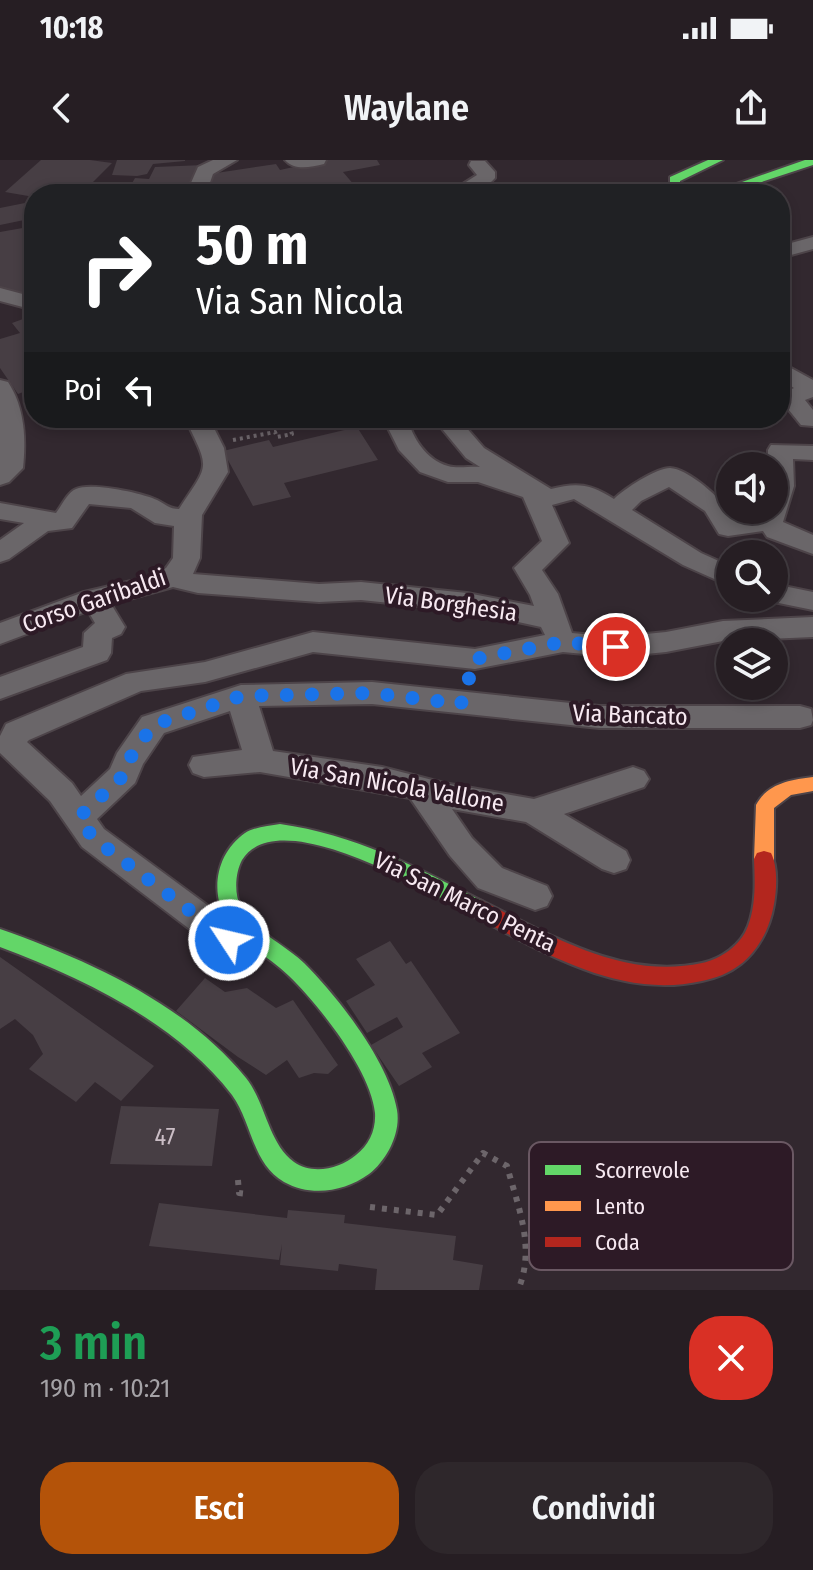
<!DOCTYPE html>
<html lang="it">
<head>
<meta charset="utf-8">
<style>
  :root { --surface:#261e23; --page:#2e272b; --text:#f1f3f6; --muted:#a4a2a6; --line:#423c41; --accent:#b45309 }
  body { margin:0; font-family:"Fira Sans Condensed",sans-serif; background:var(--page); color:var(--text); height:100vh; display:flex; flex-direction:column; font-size:30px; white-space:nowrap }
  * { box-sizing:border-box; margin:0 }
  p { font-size:26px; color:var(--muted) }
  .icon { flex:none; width:44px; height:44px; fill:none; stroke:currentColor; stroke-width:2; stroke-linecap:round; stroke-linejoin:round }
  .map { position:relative; height:1130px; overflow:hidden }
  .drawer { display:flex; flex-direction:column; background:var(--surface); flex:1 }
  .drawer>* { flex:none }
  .guide { position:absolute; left:24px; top:24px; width:766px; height:244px; border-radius:32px; box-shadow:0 4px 12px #0003,0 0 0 2px var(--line); background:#202124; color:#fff; overflow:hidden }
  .fabs { position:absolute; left:716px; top:292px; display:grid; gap:16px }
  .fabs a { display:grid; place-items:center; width:72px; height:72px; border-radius:50%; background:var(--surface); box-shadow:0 4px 12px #0003,0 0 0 2px var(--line); font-size:40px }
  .pin { position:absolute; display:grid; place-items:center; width:68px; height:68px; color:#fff; margin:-34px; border:4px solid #fff; border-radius:50%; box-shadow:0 2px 8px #0007 }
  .me { position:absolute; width:88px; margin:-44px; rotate:305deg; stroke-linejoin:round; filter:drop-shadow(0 0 6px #0008) }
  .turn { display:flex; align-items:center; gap:28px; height:168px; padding:0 40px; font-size:36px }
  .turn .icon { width:104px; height:104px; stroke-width:2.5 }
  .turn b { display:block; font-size:56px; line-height:68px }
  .then { display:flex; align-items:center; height:76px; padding:0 40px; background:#0003; gap:16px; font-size:30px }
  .round { display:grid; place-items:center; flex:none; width:84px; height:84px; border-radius:32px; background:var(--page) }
  .summary { display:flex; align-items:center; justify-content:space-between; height:136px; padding:0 40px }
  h1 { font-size:48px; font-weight:600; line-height:60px; color:#1e9e55 }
  .cta { display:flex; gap:16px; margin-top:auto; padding:16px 40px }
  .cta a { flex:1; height:92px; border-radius:32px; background:var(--accent); color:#fff; font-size:32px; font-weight:600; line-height:92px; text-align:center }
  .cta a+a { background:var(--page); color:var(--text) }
  .status { display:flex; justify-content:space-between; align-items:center; height:56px; padding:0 40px; background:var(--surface); direction:ltr }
  .status svg { height:22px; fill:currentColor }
  header { display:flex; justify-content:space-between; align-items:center; height:104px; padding:0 40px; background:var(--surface); font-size:36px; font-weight:600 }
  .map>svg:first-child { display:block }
  .building { fill:#473e44 }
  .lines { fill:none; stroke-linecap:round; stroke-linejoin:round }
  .street-casing { stroke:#4d4449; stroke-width:4 }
  .fast-casing { stroke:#4d4449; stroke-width:4 }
  .slow-casing { stroke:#4d4449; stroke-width:4 }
  .jam-casing { stroke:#4d4449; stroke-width:4 }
  .path-far1 { stroke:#6c656a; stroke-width:4; stroke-dasharray:3 4; stroke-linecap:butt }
  .path { stroke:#6c656a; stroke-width:6; stroke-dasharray:5 7; stroke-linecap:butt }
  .street { fill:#6a6669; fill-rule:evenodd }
  .fast { fill:#63d668; fill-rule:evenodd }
  .slow { fill:#ff974d; fill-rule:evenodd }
  .jam { fill:#b3261e; fill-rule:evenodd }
  .route { stroke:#1a73e8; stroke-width:14; stroke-dasharray:0 25.2 }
  .labels { text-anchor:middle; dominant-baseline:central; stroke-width:8; stroke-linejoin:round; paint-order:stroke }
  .street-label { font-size:24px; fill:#f7e9f1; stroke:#2d1a26 }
  .near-number-label { font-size:24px; fill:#cbbec6 }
  .key { fill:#2d1a26; stroke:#6a5863; stroke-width:2 }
  .key-label { font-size:22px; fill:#f7e9f1 }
</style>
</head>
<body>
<div class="status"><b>10:18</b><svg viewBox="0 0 49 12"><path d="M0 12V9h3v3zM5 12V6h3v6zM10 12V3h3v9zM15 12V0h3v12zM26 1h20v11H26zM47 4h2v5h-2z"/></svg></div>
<header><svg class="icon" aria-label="back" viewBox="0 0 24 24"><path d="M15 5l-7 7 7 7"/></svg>Waylane<svg class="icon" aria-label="share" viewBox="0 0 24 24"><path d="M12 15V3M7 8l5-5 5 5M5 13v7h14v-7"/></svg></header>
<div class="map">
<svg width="813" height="1130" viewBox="0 0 813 1130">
  <rect width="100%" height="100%" fill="#32282f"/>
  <g class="building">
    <path d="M41,0H90L112,3L81,34H34V37L5,32Z"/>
    <path d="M117,0H185V1L153,4L147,14L137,16L112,15Z"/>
    <path d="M325,0H377L380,5L343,12L355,26L293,32L294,34H213L203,15L276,4L280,10Z"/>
    <path d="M204,5L186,34H126L135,18L149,19L155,7Z"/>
    <path d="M25,43L34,46V58L0,65V48Z"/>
    <path d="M34,66V139L0,127V72Z"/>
    <path d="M34,155V228L18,234L0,208V179L20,173L12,163Z"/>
    <path d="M357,267L378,300L284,323L291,337L253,346L223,291L269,280L273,287Z"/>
    <path d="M390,781L406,804L411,801L460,873L422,893L432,907L399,926L371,885L403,867L397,857L367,873L346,841L375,825L356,799Z"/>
    <path d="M0,797L154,906L121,941L95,922L76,942L29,909L43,894L33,875L15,859L0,869Z"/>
    <path d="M205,818L225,832L247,828L276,848L293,840L338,905L328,914L314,913L299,918L287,900L266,915L238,897L176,851Z"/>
    <path d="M121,946L219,949L212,1006L110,1004Z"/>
    <path d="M159,1043L287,1058L288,1050L345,1055L344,1063L456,1076L453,1100L483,1105L479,1130H375L377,1109L339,1104L338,1111L280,1105L282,1084L279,1100L149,1086Z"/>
  </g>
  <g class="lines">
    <g class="street-casing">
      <g id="street">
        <path d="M213,0H237L213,14L206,34H186L198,7Z"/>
        <path d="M285,0H326L324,4C310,7 295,11 285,0Z"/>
        <path d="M471,1H485L495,12V18C481,33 467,34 447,34L477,15L469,5Z"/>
        <path d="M813,77V89L780,98V86Z"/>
        <path d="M0,128L34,137V150L0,141Z"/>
        <path d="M780,202L813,220V237L805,240L813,250V266L801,265L780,239L783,233L794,228L780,219Z"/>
        <path d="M0,220L8,222C25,248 26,279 23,308L9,322L0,325Z"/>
        <path d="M185,258H209L224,288L228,312L202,355L200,398L193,414L319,424L361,422L467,433L534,446L530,435L514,408L542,381L523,337L478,322H448L420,312L399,290L383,258H407C413,278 426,300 448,306C458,309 470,306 480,307L466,298L433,258H458L484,288L551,329C577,322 591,324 614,339C624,329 656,308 670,308C690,309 726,343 735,359L759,355L761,350H774V306H768V290L771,285L813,286V300L793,299L794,326L783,362L813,375V394L767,377L763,371L728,376L719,374L705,351L669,327L641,341L632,350L701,393L730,406V426L683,405L574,339L552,345L569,383L542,410L558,434L572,473L616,477L666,472L723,461L813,457V477L723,481L666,492L616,497L563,492L475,509L313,492L205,522L141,531L29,580L27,582L72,623L81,636L110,609L117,593L142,557L241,525L372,522L599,546H800L811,549L813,560L811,565L800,568H599L372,544L259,546L273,591L382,607L444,623L534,639L633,607L644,611L649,619L644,627L564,654L626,691L630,700L626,709L614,713L602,709L526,662L452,649L472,678L502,708L547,726L552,736L547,746L535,750L478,728L450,696L410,638L260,612L204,617L193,613L189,605L193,597L242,590L230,551L164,573L143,604L135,623L97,659L104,669L241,770L246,780L241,790L229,795L217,790L82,687L50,641L0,593V576L6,564L126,514L205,502L313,472L475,489L545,475L541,467L467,451L361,440L319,442L198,433L173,427L111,444L125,467L121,474L112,478L111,493L107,500L0,539V517L83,487L84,473L95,463L88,451L0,484V463L84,432L144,418L166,408L173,398L174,366L155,363L131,348L89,344L72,368L48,371L9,399L0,402V380L24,363L0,359V343L56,353C62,345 68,332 76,329C91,322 142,333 157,340C165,344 169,349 179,349C210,302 210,311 185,258Z"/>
        <path d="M774,424L813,432V450L764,440L774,438Z"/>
      </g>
    </g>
    <g class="fast-casing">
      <g id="fast">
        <path d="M708,0H723L680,21V25L693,34H678L670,29V17Z"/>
        <path d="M805,0H813V5L725,34H708Z"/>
        <path d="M280,664C353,674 417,707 482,741L485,747L482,753L475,755L468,753C425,730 278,642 242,700C235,713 234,735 241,747C254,772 284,784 304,803C338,837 389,902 397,950C401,973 387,1000 369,1014C344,1032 311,1037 284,1022C252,1004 252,962 232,935C177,863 83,818 0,787V769C88,800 186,844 246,918C266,943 268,983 294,1002C312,1015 340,1009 356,995C369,985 376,970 375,953C371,911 319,845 289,816C270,797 245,786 229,764C209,735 215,694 245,673C254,667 269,666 280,664Z"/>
      </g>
    </g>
    <g class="slow-casing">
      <path id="slow" d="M813,617V631L791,635L774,648V699L771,705L764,707L757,705L754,699L756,645C768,623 790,620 813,617Z"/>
    </g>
    <g class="jam-casing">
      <path id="jam" d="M764,691L771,693C781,713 775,752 766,771C753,799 733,815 702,821C618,840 540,790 468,753L465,747L468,741L475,739L482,741C551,775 622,820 702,803C721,799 741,785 748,766C756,745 755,721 754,699L757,693Z"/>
    </g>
    <path class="path-far1" d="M233,280L275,272L277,277L292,274L287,258"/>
    <g class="path">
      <path d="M238,1020L239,1033L248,1034"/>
      <path d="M370,1047L437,1055L483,993L507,1006C518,1047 536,1088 518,1130"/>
    </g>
    <use href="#street" class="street"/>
    <use href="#fast" class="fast"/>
    <use href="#slow" class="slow"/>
    <use href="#jam" class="jam"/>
  </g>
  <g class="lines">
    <path class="route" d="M229,780L93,678L79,657L124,615L128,601L153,565L241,536L372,533L461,544L475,499L563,482L616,487"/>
  </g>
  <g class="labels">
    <g class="street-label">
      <text transform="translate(94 441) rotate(-19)">Corso Garibaldi</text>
      <text transform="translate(451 444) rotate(8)">Via Borghesia</text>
      <text transform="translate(630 555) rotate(2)">Via Bancato</text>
      <text transform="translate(397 625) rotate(10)">Via San Nicola Vallone</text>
      <text transform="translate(465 742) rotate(26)">Via San Marco Penta</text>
    </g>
    <g class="near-number-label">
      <text x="165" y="977">47</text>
    </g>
  </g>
  <rect x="529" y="982" width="264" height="128" rx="12" class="key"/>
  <rect x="545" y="1005" width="36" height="10" fill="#63d668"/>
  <rect x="545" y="1041" width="36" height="10" fill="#ff974d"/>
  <rect x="545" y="1077" width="36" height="10" fill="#b3261e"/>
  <g class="key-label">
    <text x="595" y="1018">Scorrevole</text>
    <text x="595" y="1054">Lento</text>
    <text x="595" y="1090">Coda</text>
  </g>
</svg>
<div class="fabs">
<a><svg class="icon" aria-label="sound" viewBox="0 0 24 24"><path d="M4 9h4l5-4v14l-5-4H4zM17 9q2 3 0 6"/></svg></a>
<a><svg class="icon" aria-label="search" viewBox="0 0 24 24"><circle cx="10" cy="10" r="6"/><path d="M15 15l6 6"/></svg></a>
<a><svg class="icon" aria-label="layers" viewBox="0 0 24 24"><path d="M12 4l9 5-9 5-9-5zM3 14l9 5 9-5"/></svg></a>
</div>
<div class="pin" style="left:616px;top:487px;background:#d93025"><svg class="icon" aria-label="arrive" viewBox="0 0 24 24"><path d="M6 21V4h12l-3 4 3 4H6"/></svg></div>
<svg class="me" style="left:229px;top:780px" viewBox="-20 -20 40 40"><circle r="17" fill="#1a73e8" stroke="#fff" stroke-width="3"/><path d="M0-11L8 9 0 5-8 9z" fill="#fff"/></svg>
<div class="guide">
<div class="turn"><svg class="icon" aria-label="right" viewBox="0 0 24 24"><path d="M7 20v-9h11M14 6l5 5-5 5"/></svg><div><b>50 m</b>Via San Nicola</div></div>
<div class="then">Poi<svg class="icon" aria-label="left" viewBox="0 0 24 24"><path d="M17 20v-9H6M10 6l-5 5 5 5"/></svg></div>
</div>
</div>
<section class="drawer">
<div class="summary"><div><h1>3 min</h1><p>190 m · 10:21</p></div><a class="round" style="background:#d93025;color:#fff"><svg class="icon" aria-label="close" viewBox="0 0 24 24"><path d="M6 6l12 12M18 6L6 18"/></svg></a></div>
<div class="cta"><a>Esci</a><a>Condividi</a></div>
</section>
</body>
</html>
